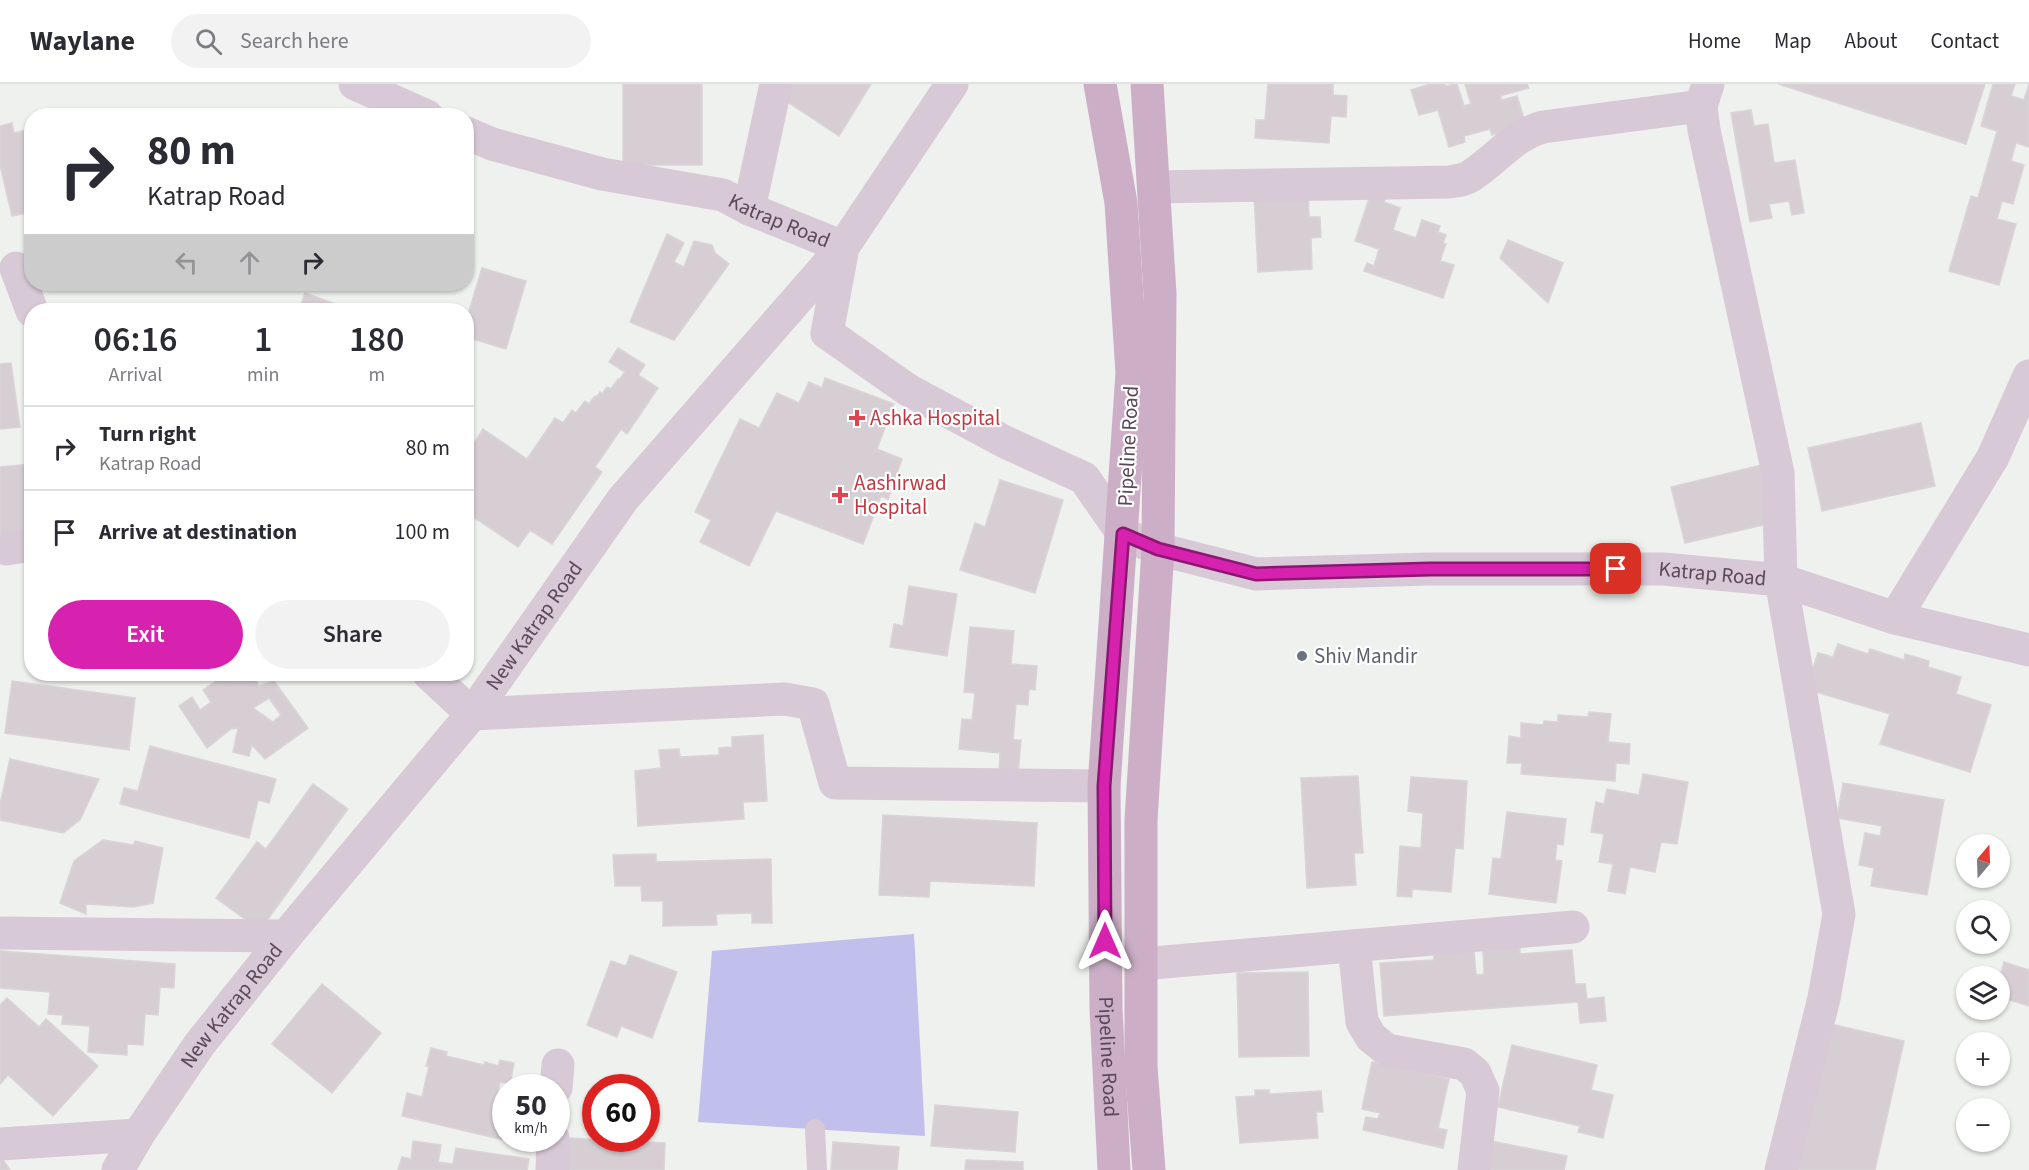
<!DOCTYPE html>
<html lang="en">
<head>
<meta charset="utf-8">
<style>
  :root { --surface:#fff; --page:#f2f2f3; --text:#2b2b33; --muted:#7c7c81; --line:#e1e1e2; --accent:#d722af }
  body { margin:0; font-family:"Source Sans 3",sans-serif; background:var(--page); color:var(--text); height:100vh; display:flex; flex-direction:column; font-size:22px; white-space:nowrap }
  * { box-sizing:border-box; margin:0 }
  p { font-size:20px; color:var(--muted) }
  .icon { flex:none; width:33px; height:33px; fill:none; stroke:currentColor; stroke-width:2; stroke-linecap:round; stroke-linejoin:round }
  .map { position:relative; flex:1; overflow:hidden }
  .sheet { position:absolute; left:24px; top:219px; width:450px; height:378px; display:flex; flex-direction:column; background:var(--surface); border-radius:24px; box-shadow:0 2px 4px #0004 }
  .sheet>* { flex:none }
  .guide { position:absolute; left:24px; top:24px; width:450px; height:183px; border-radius:24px; box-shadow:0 2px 4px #0004; background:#fff; color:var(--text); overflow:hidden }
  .needle { width:39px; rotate:19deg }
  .buttons { position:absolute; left:1956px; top:750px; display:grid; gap:12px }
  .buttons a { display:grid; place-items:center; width:54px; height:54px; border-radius:50%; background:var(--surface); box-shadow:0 2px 4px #0004; font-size:30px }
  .speed { position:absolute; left:492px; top:990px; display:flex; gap:12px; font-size:30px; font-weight:700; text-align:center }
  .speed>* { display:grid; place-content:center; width:78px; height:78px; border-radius:50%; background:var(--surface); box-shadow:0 2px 4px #0004; line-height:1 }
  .speed small { font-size:15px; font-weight:400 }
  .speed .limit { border:9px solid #d22; background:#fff; color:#111 }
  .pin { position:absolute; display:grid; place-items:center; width:51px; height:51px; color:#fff; margin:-26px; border-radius:12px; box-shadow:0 3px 9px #0006 }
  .me { position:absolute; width:66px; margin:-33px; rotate:0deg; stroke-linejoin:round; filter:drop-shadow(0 0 4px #0008) }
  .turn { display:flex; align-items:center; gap:21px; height:126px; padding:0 24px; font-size:27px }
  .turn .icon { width:78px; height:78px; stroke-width:2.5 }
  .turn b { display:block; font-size:42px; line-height:51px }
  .lanes { display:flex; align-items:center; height:57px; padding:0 24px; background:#0003; justify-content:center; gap:30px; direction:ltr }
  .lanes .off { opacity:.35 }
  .eta { display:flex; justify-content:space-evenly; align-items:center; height:102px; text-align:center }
  .eta b { font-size:36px; font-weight:600; line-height:42px }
  .cta { display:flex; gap:12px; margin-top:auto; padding:12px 24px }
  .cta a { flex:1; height:69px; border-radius:36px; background:var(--accent); color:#fff; font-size:24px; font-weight:600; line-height:69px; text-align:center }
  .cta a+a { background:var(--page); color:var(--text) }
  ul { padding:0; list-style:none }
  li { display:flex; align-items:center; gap:18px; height:84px; padding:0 24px; border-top:2px solid var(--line) }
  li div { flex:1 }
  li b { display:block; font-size:22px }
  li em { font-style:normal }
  header { display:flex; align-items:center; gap:36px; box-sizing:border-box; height:84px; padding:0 30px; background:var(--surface); border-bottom:2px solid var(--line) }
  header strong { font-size:28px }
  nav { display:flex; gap:33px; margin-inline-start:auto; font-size:21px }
  .search { width:420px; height:54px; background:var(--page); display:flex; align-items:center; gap:15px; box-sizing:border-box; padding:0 21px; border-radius:33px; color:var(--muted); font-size:22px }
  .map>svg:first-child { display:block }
  .green { fill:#c1bfec }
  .building { fill:#d6ced3; stroke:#dad3d7; stroke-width:1.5; fill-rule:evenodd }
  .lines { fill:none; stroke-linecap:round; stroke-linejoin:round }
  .service { stroke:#d8c9d6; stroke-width:20 }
  .minor { stroke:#d8c9d6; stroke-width:33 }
  .tertiary { stroke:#d8c9d6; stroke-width:33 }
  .primary { stroke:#ccafc7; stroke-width:33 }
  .route-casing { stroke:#8c1672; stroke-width:15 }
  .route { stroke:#d722af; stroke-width:10 }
  .health-dot { fill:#e0444e; stroke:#fff; stroke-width:2 }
  .worship-dot { fill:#6b7280; stroke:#fff; stroke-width:2 }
  .labels { text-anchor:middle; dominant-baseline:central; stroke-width:4.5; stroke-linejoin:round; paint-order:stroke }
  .street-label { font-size:21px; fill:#5b4758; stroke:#fff }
  .health-label { font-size:21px; fill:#be3a42; stroke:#fff; text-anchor:start }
  .worship-label { font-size:21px; fill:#5b616d; stroke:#fff; text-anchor:start }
</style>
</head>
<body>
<header>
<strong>Waylane</strong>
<div class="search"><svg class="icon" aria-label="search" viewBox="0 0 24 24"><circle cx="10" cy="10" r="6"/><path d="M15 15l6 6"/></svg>Search here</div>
<nav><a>Home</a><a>Map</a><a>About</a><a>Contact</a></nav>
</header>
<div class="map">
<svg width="2029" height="1086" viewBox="0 0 2029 1086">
  <rect width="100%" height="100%" fill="#eff1ee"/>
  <path class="green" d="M914,850L925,1052L698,1038L712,867Z"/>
  <g class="building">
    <rect x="623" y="0" width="79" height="81"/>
    <path d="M789,0H871L839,52L780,13Z"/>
    <path d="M1268,0H1333V11L1347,12L1346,33L1331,32L1329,59L1255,54L1256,36H1265Z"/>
    <path d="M1430,0H1445V2L1457,0L1464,22L1471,20L1465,0H1527L1529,4L1500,12L1502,16L1517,12L1526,41L1492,51L1490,45L1464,52L1465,58L1449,63L1438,26L1419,31L1411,6Z"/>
    <path d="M1778,0H1985L1966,60Z"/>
    <path d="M1993,0H2015L2011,12L2024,16L2029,0V63L2016,59L2011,77L2024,81L2013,120L2002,117L1997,135L2016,140L1999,201L1949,187L1971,112L1978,114L1997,47L1981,42Z"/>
    <path d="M1751,26L1754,42L1768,40L1774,79L1795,76L1804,129L1792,131L1789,117L1769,120L1772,134L1750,138L1731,29Z"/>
    <path d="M12,39L14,49L32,45V128L12,132L0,81V42Z"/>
    <path d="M1372,106L1386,110L1384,118L1400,124L1393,146L1416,154L1422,136L1440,142L1438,148L1446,151L1443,159L1446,160L1440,177L1454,181L1443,214L1364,187L1367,179L1374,182L1379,165L1355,157Z"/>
    <path d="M1308,107L1309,133H1320L1321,153L1311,154L1312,185L1258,188L1254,110Z"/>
    <path d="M667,150L684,159L674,178L684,183L694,157L712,161L715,169L729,180L674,256L630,238Z"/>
    <path d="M1508,156L1563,179L1548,219L1500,174Z"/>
    <path d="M482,184L526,197L506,265L466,253V237Z"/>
    <path d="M305,209L352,226H299Z"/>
    <path d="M362,220L381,226H360Z"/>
    <path d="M618,264L645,281L638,291L658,304L627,350L621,345L595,383L602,388L552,460L530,446L518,463L466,428V357L473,361L483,345L527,375L555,334L563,339L572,326L576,329L585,317L589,320L595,312L597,313L600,308L602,310L607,303L611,305L618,295L619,296L625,288L609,278Z"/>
    <path d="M11,279L20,343L0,345V280Z"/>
    <path d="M825,294L894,320L877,365L902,375L888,415L881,412L863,460L776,427L749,482L700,458L711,436L695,428L740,335L759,344L777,309L799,319L809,298L822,304Z"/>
    <path d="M1921,339L1935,402L1822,427L1808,364Z"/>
    <path d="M32,380V450L0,454V383Z"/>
    <path d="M1762,381L1776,438L1685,459L1671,403Z"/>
    <path d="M1000,396L1063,416L1035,509L960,486L975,439L985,443Z"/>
    <path d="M909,502L957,510L947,572L890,563L894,540L903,542Z"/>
    <path d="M970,543L1014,547L1011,580L1037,582L1035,606L1029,605L1028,621L1016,620L1013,656H1021L1018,690L999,689L1000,669L959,665L962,635L972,636L975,609L964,608Z"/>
    <path d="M1838,560L1868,570L1870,565L1904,576L1905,570L1929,577L1928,583L1961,593L1956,610L1991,621L1970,688L1880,660L1890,630L1806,605L1818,569L1833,573Z"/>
    <path d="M226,590H234L239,598L253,590L259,602L274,597L308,644L265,675L252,661L249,672L233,668L238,644L231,645L207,664L179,622L192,613L200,626L211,618L203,606ZM269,614L281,631L273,638L253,624Z"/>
    <path d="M12,597L135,614L129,666L5,649Z"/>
    <path d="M1589,628L1611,630L1608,658L1630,660L1629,680L1616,679L1615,697L1521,690L1522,679H1507L1509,652L1521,654V639L1543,641L1544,637L1558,638V631L1588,633Z"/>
    <path d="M763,651L767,717L743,718L744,735L638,742L635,687L661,684L659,666L679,665L680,673L719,671V664L732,663V653Z"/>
    <path d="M150,662L276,695L269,719L258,716L249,754L120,720L124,704L138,707Z"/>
    <path d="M10,675L99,695L80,736L63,749L0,736V720Z"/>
    <path d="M1643,690L1688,698L1677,760L1661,758L1655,788L1630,783L1625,810L1608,807L1613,780L1599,778L1604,750L1591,748L1596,718L1604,720L1607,705L1639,711Z"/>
    <path d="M1358,692L1363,769H1354L1356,801L1307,804L1301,694Z"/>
    <path d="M1411,693L1467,697L1463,765L1455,764L1451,808L1412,805V813L1397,812L1400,762L1421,764L1423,729L1408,727Z"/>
    <path d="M1843,699L1944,716L1927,811L1871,802L1874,784L1859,781L1865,749L1880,752L1882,742L1837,734Z"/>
    <path d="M313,700L348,725L260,846L216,814L257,758L266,765Z"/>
    <path d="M1507,728L1566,735L1563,761L1557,760L1555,776L1562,777L1556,819L1489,810L1493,774L1501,775Z"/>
    <path d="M883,731L1037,739L1034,802L930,797L929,813L879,811Z"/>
    <path d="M103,756L133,761L135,757L163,764L153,819L134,823L86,820V830L60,819L74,777Z"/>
    <path d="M656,770V778L771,775L772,839H752V829L716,830L717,841L663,842V817H642L641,802H615L613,771Z"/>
    <path d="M1520,863V870L1572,866L1575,900H1585L1587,915L1604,913L1606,937L1580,939L1578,918L1384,932L1380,879L1434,876L1433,869L1474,867L1476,891L1484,890L1483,866Z"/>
    <path d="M0,867L175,880L174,904L160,903L158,931L145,930L143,961L127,960V971L88,968L90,942L62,940L63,931L48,930L50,908L0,904Z"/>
    <path d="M630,871L677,888L652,954L621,942L617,953L587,941L611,877L626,882Z"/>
    <path d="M2004,878L2029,886V884V922L2000,913V892H1987L1989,886L2001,889Z"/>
    <path d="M1308,888L1309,972L1239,973L1237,889Z"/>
    <path d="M322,900L381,949L332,1009L272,960Z"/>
    <path d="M7,914L39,943L46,935L98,982L53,1032L8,991L0,1000V921Z"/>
    <path d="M1827,939L1904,957L1875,1086H1794Z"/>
    <path d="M1512,961L1597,981L1591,1006L1613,1011L1603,1054L1578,1048L1580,1042L1498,1023Z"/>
    <path d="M431,964L447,968L446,972L484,981L485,978L498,982L500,976L514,979L510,1000L500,998L494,1025L506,1027V1054H508V1057L402,1032L407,1009L422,1013L429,982H426Z"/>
    <path d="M1372,978L1449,995L1438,1044L1447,1046L1443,1064L1363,1046L1366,1033L1378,1035L1380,1029L1362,1025Z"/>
    <path d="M1255,1006H1269V1010L1321,1007L1323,1028H1316L1318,1054L1240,1059L1236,1013L1255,1012Z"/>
    <path d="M935,1021L1018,1028L1015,1068L931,1062Z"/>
    <path d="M567,1054L665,1059L664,1086H566Z"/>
    <path d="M413,1057L441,1061L438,1078L453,1080L456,1064L529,1075L527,1086H398L402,1073L411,1075Z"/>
    <path d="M1491,1057L1567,1072L1564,1086H1485Z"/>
    <path d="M833,1058L899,1063L897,1086H831Z"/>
    <path d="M0,1071L10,1086H0Z"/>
    <path d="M966,1076L1023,1078V1086H965Z"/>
  </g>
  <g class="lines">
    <path class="service" d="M815,1045L817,1086"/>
    <g class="minor">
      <path d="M355,0L427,32"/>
      <path d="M1708,0L1701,22L1704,46L1778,389L1781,496L1839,830L1824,914L1781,1086"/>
      <path id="s1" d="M466,49L492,60L602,90L723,111L749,125L843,163L827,249L908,306L1005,358L1084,394L1123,450"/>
      <path d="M1154,103L1449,98C1456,97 1466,96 1472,91C1497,75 1513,51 1543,43L1701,22"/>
      <path d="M749,125L776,0"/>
      <path d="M16,184L32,227"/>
      <path d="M6,465L32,461"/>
      <path d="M1895,534L1993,373L2029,292"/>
      <path d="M429,590L472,630L785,615L813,620L835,699L1104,702"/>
      <path d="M0,849L286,852"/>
      <path d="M1354,862L1362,938L1371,953L1387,966L1464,980L1475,989L1483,1007L1474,1086"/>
      <path d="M1141,880L1573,843"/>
      <path d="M556,1004L558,981"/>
      <path d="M0,1060L138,1051"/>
      <path d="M552,1086L553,1054"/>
    </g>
    <g class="tertiary">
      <path id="s2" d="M1123,450L1158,465L1256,490L1429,485H1663L1781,496L1895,534L2029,566"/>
      <path id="s3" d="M118,1086L138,1051L199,961L286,852L472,630L623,415L843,163L952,0"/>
    </g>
    <g class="primary">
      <path id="s4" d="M1100,0L1121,119L1132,289L1104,702L1106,925L1114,1086"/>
      <path d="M1147,0L1160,210L1158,465L1141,736V983L1149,1086"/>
    </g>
  </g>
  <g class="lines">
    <g class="route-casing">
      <path id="route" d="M1105,857L1104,702L1123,450L1158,465L1256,490L1430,485H1616"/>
    </g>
    <use href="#route" class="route"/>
  </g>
  <g class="health-dot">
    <path d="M854 325h6v6h6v6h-6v6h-6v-6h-6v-6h6z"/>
    <path d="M837 402h6v6h6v6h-6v6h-6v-6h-6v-6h6z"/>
  </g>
  <circle class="worship-dot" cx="1302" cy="572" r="6"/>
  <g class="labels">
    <g class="street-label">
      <text stroke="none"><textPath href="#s1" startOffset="327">Katrap Road</textPath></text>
      <text transform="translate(1128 362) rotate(-87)">Pipeline Road</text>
      <text stroke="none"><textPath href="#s2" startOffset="596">Katrap Road</textPath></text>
      <text stroke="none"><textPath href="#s3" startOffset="686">New Katrap Road</textPath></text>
      <text stroke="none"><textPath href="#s3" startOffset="200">New Katrap Road</textPath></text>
      <text stroke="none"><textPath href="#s4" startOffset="976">Pipeline Road</textPath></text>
    </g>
    <g class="health-label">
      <text x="870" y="334">Ashka Hospital</text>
      <text x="854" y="399">Aashirwad<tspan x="854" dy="24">Hospital</tspan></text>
    </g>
    <g class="worship-label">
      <text x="1314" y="572">Shiv Mandir</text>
    </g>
  </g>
</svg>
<div class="buttons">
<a><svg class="needle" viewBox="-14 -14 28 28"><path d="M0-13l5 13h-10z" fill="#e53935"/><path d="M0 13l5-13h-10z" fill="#7c7c81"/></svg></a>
<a><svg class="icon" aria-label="search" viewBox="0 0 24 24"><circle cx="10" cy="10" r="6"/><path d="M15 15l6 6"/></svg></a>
<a><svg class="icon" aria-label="layers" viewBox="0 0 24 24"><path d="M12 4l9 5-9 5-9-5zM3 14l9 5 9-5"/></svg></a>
<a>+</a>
<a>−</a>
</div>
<div class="speed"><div>50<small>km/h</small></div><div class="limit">60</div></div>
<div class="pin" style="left:1616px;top:485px;background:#d93025"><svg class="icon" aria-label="arrive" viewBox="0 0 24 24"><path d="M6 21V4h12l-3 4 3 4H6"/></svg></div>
<svg class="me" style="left:1105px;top:857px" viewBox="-20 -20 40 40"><path d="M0-17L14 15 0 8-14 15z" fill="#d722af" stroke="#fff" stroke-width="4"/></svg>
<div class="guide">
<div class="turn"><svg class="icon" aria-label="right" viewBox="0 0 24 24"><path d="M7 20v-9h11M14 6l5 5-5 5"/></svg><div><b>80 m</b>Katrap Road</div></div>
<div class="lanes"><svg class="icon off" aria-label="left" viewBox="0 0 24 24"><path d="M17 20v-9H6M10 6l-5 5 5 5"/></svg><svg class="icon off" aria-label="ahead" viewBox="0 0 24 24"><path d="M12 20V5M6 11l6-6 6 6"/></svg><svg class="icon" aria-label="right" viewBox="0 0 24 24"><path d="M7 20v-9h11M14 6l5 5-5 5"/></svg></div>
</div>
<section class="sheet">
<div class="eta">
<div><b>06:16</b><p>Arrival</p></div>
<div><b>1</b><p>min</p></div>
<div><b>180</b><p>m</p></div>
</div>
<ul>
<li><svg class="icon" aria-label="right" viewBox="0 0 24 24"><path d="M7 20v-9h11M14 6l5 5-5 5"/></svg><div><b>Turn right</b><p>Katrap Road</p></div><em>80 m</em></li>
<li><svg class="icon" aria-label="arrive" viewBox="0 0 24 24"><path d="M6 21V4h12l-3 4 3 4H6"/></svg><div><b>Arrive at destination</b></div><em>100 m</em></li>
</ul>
<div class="cta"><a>Exit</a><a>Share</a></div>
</section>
</div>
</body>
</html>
